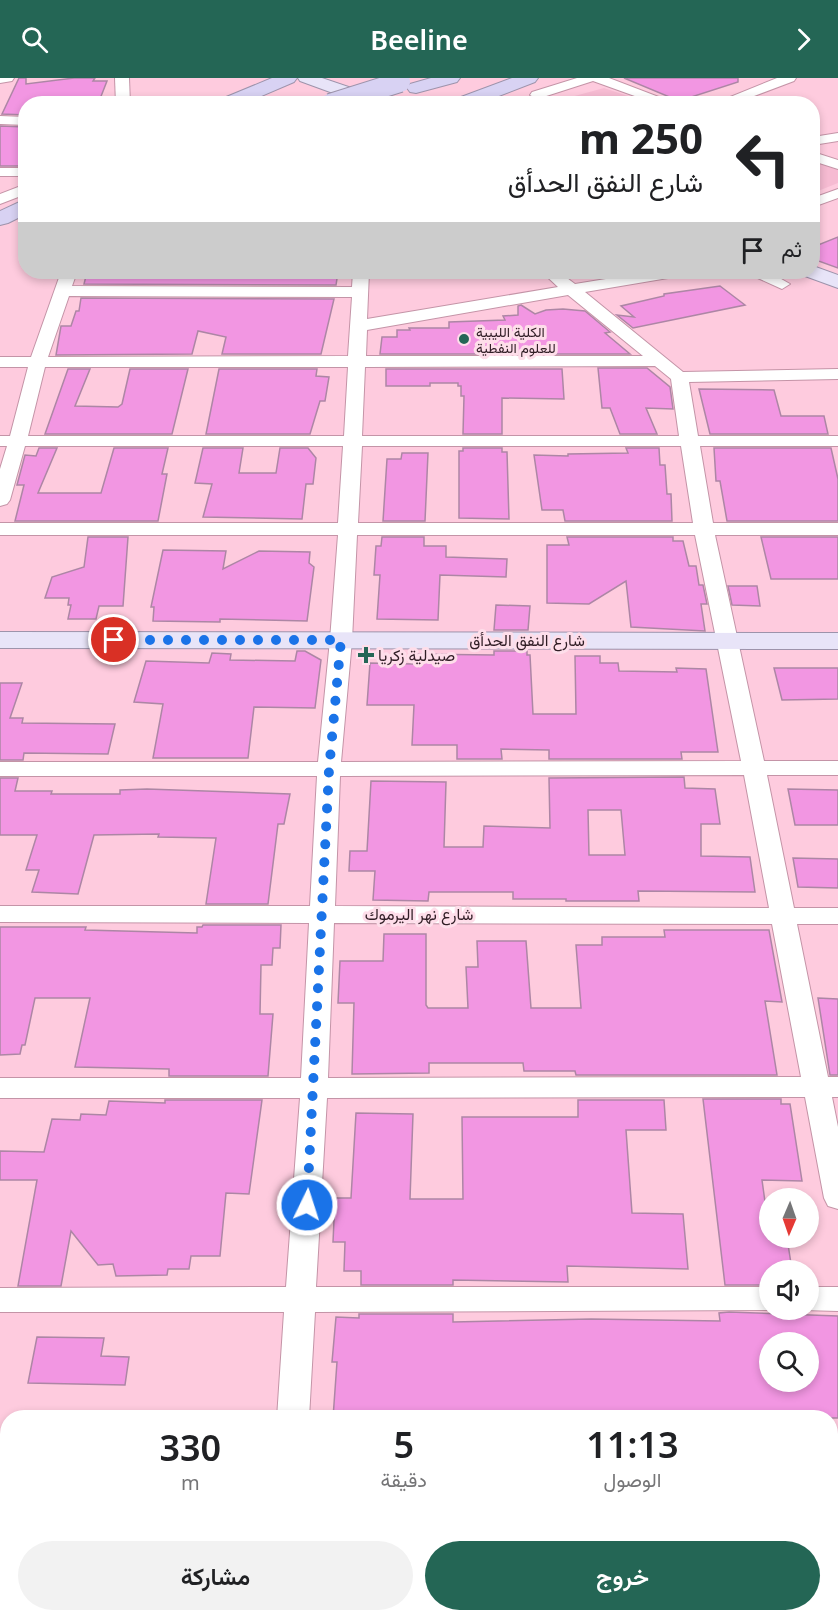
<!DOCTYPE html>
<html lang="ar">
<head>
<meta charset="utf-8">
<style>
  :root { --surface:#fff; --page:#f2f2f2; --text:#202124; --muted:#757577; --accent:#246655 }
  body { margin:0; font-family:"Noto Sans",Vazirmatn,sans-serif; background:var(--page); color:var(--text); direction:rtl; height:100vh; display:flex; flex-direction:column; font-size:22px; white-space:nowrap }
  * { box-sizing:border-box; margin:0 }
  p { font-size:20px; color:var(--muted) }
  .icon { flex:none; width:33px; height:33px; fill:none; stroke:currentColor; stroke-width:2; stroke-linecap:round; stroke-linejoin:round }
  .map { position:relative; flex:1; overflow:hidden; direction:ltr }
  .side { position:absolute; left:0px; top:1332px; width:838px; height:212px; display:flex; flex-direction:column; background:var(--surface); border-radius:24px 24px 0 0; box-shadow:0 3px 9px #0003; direction:rtl }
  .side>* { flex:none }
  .banner { position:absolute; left:18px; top:18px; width:802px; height:183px; border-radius:24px; box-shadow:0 3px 9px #0003; direction:rtl; background:#fff; color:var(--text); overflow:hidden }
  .needle { width:39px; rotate:182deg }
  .buttons { position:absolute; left:759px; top:1110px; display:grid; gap:12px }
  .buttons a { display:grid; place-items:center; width:60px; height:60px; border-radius:50%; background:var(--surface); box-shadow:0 3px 9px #0003; font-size:30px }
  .pin { position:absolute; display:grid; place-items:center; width:51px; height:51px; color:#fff; margin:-26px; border:3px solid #fff; border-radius:50%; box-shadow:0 2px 6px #0007 }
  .me { position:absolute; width:66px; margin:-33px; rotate:4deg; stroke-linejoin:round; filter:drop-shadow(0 0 4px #0008) }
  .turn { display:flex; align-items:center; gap:21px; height:126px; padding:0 18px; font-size:27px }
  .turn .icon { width:78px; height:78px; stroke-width:2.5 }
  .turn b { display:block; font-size:42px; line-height:51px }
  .then { display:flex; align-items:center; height:57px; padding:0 18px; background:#0003; gap:12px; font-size:22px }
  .eta { display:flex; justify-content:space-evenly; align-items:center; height:102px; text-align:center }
  .eta b { font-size:36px; font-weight:600; line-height:42px }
  .action { display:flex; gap:12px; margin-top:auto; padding:12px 18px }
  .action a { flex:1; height:69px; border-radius:36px; background:var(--accent); color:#fff; font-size:24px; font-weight:600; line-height:69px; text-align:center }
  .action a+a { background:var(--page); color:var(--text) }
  header { display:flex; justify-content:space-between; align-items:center; height:78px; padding:0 18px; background:var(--accent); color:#fff; font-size:27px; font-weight:600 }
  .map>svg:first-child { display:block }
  .built { fill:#f6bbd2 }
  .building { fill:#f296e2; stroke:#ad86a5; stroke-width:1.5; fill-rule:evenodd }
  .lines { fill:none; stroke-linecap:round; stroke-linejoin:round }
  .minor-casing { stroke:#c494a7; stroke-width:2 }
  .major-casing { stroke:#9d93ab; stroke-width:2 }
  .highway-casing { stroke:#9d93ab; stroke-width:2 }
  .minor { fill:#fff; fill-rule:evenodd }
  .major { fill:#e8e4f8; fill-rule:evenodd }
  .highway { fill:#d8d2f3; fill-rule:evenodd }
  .highway-bridge-casing { stroke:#9d93ab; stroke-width:22; stroke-linecap:butt }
  .highway-bridge { stroke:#d8d2f3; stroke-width:20 }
  .route { stroke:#1a73e8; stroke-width:10; stroke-dasharray:0 18 }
  .poi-dot { fill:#246655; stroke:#fedeea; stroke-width:2 }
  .labels { text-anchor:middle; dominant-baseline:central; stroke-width:6; stroke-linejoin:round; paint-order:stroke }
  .far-poi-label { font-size:14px; fill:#301d25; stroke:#fedeea; text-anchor:start }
  .street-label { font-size:16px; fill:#301d25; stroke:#fedeea }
  .poi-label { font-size:16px; fill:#301d25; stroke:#fedeea; text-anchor:start }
</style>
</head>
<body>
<header><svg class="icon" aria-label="forward" viewBox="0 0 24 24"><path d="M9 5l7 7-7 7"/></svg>Beeline<svg class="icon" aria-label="search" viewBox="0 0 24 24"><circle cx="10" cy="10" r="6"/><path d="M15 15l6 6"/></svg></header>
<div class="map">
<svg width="838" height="1543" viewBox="0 0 838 1543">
  <rect width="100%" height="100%" fill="#fecbde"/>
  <g class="built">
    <path d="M604,10L649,25H549Z"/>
    <path d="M813,83L838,92V105L813,115Z"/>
  </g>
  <g class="building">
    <path d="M19,0H26V6L74,0H95L93,3H107L98,26H26V37L2,36Z"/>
    <path d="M624,0H738V4L679,23Z"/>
    <path d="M0,48L26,49V88H0Z"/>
    <path d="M838,159V190L813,181V169Z"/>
    <path d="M87,194H338L336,207L84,206Z"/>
    <path d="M720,208L745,227L633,250L617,237L634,239L621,228L664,218V216Z"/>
    <path d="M81,220L334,221L321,276H222L226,259L198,253L192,276L56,277L61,248H71L76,233H79Z"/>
    <path d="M521,227L535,236L546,232L563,231L585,233L610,254L605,255L630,276H380L382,259H397V252H410L409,250H449V244L505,242L503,238L518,237V228Z"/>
    <path d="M598,290H647L670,309L673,331L646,330L657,356H620L610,330H602Z"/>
    <path d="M68,291H90L75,328L118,329L122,326L130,291H188L172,356H45Z"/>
    <path d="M219,291H317L316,298L329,299L325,323H320L310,356H206Z"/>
    <path d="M386,291H562L564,321L502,320V356H463L464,318H461V308H458V305H430V308H386Z"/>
    <path d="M699,311L774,312L781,338H824L828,356H710Z"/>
    <path d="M39,370H57L38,415H101L114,370H168L162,396H167L158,443H15L24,407H17L25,377L36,378Z"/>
    <path d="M203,370H243L239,395H276L280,370H308L316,380L313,406H306L302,441L203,439L212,406L195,405Z"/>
    <path d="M463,370H502V374H507L509,441L459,440V373H463Z"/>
    <path d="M626,370H659L660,387H665L667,416H671L672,443H565L563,432H542L534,377L568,378V376L628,375Z"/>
    <path d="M714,370H831L838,401V443H727L720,403H716Z"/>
    <path d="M402,375H428L425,443H383L387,381H401Z"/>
    <path d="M88,459H128L123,528H99L96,541H68L71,527H68L69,520H45L52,499L84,489Z"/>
    <path d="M382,459H424V468H446V479L507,481L506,499L440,497L438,542L377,541L380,497H374L376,468H381Z"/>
    <path d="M567,459H673V463H683L689,488H696L699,507H703L707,526H701L705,553L631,549L626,503L589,526L547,525V467H569Z"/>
    <path d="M761,459H838V501H771Z"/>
    <path d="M163,472L226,473L223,491L259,473L310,474L309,485L314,489L307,543L220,541V544L153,543L154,529H151Z"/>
    <path d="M728,508H757L760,528L732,527Z"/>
    <path d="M496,527L530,528L528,552H494Z"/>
    <path d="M297,573H305L321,582L315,630L254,629L248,680H153L163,626L134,624L146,583L209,585L212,575L231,576L230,582L295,583Z"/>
    <path d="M494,573H527V577H530L533,636H576L575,578H600V585H618L619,593L677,594L676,590L706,591L718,674H681L682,681H549V672L501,671L502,681H457V667H412L414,627H367L370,585L413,586L414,576L494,577Z"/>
    <path d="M774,590H838V621L782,622Z"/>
    <path d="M0,605H22L10,640H23L22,645L115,646L108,676L24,675L23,682H0Z"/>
    <path d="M684,699L685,710L715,711L720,746H701V778L750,779L755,814L638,813L639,823H566V821H513V814H429L428,823L373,822L375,793H349L350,773H367L371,703L446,704L444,769H483L484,748L550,750L549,700ZM588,732H621L625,777H589Z"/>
    <path d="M0,700H18L15,713H52L51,716H120V712L147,711L290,716L284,746H278L268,826H206L216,760L158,759L159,756L94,757L78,816L32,814L39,792H26L37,757H0Z"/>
    <path d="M788,711L838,712V747H795Z"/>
    <path d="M793,780L838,781V810L798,809Z"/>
    <path d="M203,847H281L280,870H273L272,887H261L260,936H273L268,998H169V991L75,989L90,920H35L25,967H22L20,976L0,977V849H86L85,852L197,855V849H202Z"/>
    <path d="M664,852H769L782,924L765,923L777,997H576L575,993H524L523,985H429V995L352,996L354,925H338L340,883H383L384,856H426V927L428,930H468L466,889H478L477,863H526L531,930H581L576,867H602V859H665Z"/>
    <path d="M818,920L838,921V997H830Z"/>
    <path d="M703,1021H781V1026H790L802,1103L762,1102L770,1160H787L792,1192H770V1207H725Z"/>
    <path d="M165,1022H262L249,1116L226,1115L220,1178H191L189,1191H168L167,1197L116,1198L113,1186L98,1187L71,1153L61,1208H18L37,1102H0V1073L44,1074L52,1041L80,1042L81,1036L106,1037L109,1023L165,1025Z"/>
    <path d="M578,1022H664L666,1052H626L632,1135L683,1136L688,1191L567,1188L568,1204L453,1202V1207H361V1193H344L345,1164H333L335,1120H351L356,1035L413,1036L410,1121H463L462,1039H578Z"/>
    <path d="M729,1234L838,1238V1340H333L337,1284H332L336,1239L359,1240V1236H453V1244L591,1241L720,1243L719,1235ZM770,1264H808V1304H770Z"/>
    <path d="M37,1259L104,1260L101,1278L129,1279L125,1307L28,1305Z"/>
  </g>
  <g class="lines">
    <g class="minor-casing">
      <g id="minor">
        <path d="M0,0H14L12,3L0,5Z"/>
        <path d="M115,0H129L130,26H116Z"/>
        <path d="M577,0H609L677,26H657L593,3L537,21L530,17L532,14Z"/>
        <path d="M777,0H796L794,3L733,26H713Z"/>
        <path d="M0,38L26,39V47L0,46Z"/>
        <path d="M838,55V63L813,67V59Z"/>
        <path d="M813,74L838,82V91L813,83Z"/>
        <rect x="0" y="90" width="26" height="8"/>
        <path d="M26,106V116L0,126V116Z"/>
        <path d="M838,111V120L813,129V120Z"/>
        <path d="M61,194H77L72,208L352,209L353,194H369L367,241L558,209L542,194H559L575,206L649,194H682L680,197L674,199L585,214L683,294L838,291V301L689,304L698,358H838V368H700L713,445H838V457H715L764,683H838V697H767L794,830H838V846H797L828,999H838V1019H832L838,1049V1131L828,1128L824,1120L805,1019L327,1020L316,1209H770V1232H775L315,1234L309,1340H277L284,1234H0V1210L286,1209L300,1020H0V1000H301L309,845L0,844V828H310L317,698H0V684H318L330,562L338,457H0V445H338L343,368H25L10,422L7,426L0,428V391L7,368H0V358H10L28,289H0V279H31ZM568,217L643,278H366L367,252ZM69,218L352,219L348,278L48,279ZM655,288L671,301L679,358H362L365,289ZM45,289H348L344,358H28ZM362,368H681L693,445H358ZM357,457H695L741,683L341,684L352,562ZM744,697L769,830L335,828L340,698ZM334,845L772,846L801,999L328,1000Z"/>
        <path d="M749,194H769L790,206L782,211L751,197Z"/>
        <path d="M808,1209H838V1233L803,1232H808Z"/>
        <rect x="0" y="1466" width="8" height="30"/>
        <rect x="831" y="1466" width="7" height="30"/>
        <path d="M263,1536H297L296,1543H262Z"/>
      </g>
    </g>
    <g class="major-casing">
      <g id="major">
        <path d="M298,0H322L387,22L389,26H363L300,3Z"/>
        <path d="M813,188L838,197V210L805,198L802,194H813Z"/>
        <path d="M0,554L838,555V571L0,570Z"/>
      </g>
    </g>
    <g class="highway-casing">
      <g id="highway">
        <path d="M272,0H297L294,4L243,26H217L219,22Z"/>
        <path d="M431,0H460L457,4L416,15L410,14L407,10L410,6Z"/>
        <path d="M512,0H538L535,4L478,26H451L453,22Z"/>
        <path d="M26,121V136L8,145L0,147V133Z"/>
      </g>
    </g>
    <use href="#minor" class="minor"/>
    <use href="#major" class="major"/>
    <use href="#highway" class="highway"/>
    <g class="highway-bridge-casing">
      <path id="highway-bridge" d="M330,26L400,4"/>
    </g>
    <use href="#highway-bridge" class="highway-bridge"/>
  </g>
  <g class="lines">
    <path class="route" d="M114,562H341L329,692L307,1127"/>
  </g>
  <g class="poi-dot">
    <circle cx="464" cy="261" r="6"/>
    <path d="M363 568h6v6h6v6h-6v6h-6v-6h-6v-6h6z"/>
  </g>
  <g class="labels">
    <g class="far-poi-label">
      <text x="476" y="253">الكلية الليبية<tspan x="476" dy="16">للعلوم النفطية</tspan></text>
    </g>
    <g class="street-label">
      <text x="527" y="562">شارع النفق الحدأق</text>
      <text x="419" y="836">شارع نهر اليرموك</text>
    </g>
    <g class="poi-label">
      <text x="378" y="577">صيدلية زكريا</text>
    </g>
  </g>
</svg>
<div class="buttons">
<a><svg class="needle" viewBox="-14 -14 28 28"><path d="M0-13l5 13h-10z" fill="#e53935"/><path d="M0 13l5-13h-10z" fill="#757577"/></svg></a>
<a><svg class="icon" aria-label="sound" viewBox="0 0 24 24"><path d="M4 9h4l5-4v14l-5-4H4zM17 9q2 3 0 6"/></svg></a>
<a><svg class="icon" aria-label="search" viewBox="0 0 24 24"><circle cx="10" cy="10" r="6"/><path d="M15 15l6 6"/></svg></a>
</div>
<div class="pin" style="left:114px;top:562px;background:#d93025"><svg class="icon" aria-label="arrive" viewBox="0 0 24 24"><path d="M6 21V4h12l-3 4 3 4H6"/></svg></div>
<svg class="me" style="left:307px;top:1127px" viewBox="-20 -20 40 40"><circle r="17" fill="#1a73e8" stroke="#fff" stroke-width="3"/><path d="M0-11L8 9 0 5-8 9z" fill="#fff"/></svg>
<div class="banner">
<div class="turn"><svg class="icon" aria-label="left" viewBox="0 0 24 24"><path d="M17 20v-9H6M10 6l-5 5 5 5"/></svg><div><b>250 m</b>شارع النفق الحدأق</div></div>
<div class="then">ثم<svg class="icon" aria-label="arrive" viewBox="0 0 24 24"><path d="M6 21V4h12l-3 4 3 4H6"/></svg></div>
</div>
<section class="side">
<div class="eta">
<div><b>11:13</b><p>الوصول</p></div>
<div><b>5</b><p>دقيقة</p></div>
<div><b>330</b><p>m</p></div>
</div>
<div class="action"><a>خروج</a><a>مشاركة</a></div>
</section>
</div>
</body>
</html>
